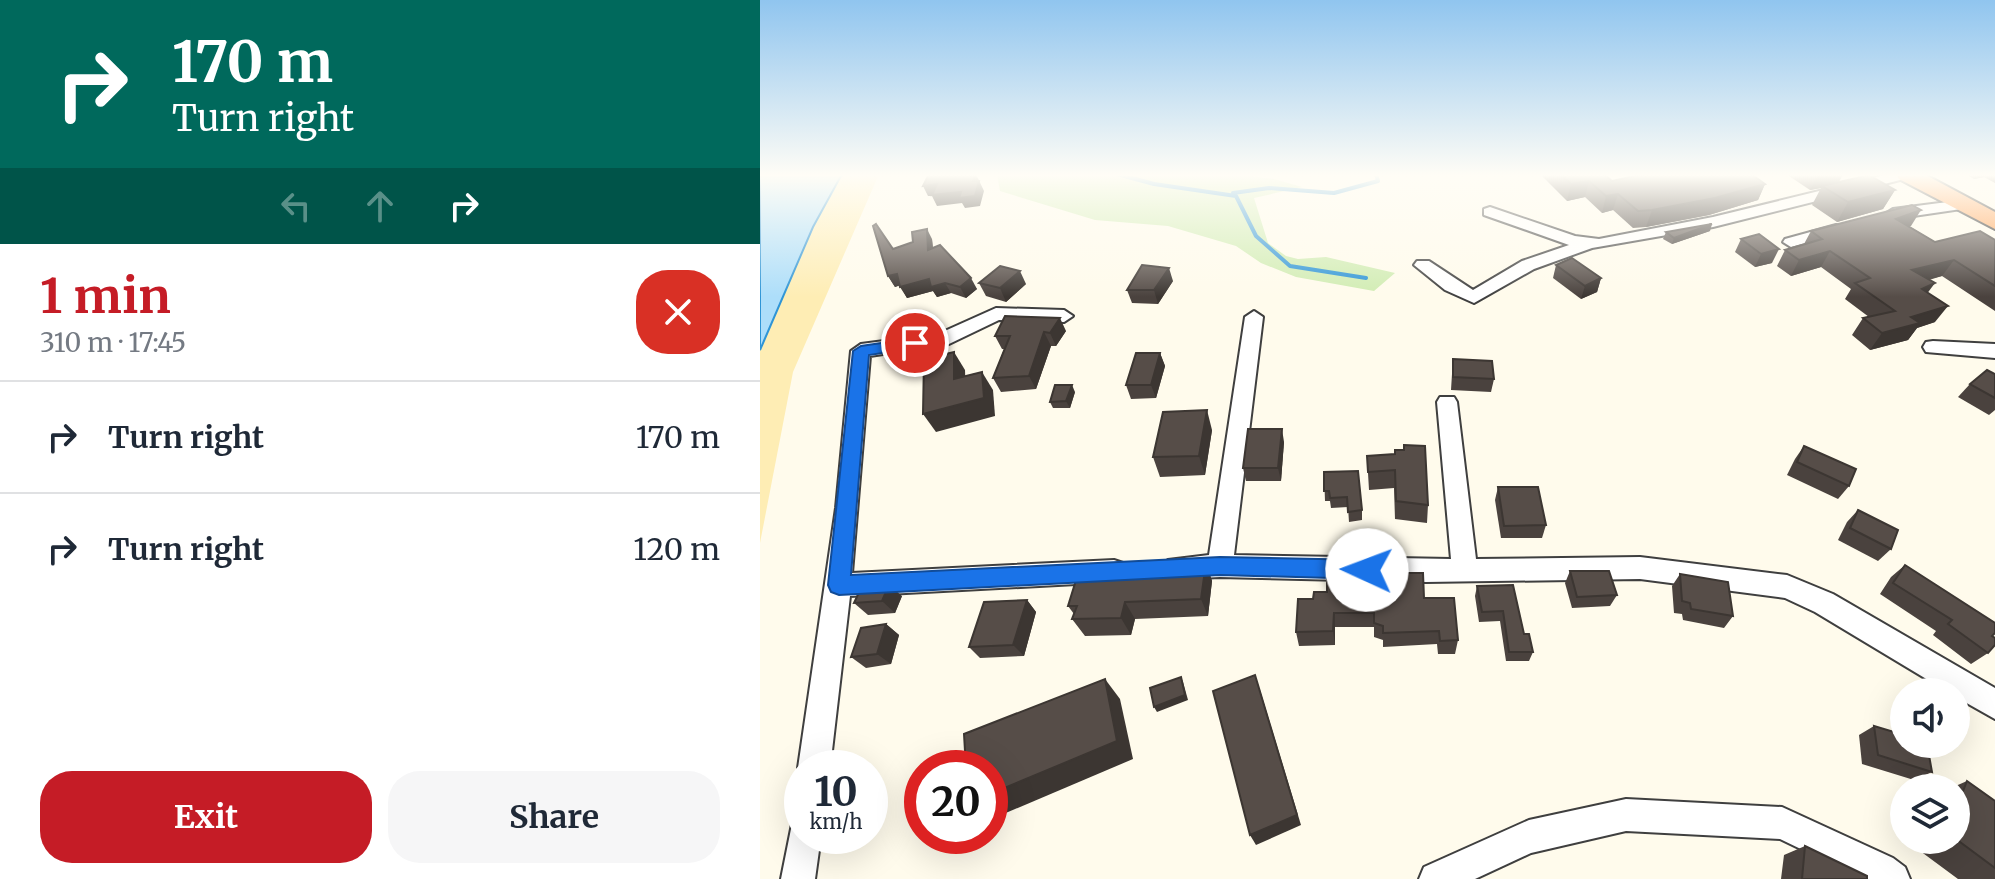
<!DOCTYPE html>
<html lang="en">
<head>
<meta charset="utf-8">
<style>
  :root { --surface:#fff; --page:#f6f6f7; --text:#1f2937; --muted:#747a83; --line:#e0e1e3; --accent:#c51c26 }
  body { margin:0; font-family:Merriweather,serif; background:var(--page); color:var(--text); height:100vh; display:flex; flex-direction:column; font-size:30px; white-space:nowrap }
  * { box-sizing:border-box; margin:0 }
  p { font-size:26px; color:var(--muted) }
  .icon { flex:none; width:44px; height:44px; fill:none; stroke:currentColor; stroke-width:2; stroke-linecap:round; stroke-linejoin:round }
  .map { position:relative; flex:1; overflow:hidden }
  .side { display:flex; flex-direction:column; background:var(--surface); width:760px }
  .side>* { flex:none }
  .hud { background:#00695c; color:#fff; overflow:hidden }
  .buttons { position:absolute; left:1130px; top:678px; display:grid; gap:16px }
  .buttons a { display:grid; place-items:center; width:80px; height:80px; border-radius:50%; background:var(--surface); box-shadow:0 8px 32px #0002; font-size:40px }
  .speed { position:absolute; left:24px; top:750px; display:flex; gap:16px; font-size:40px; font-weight:700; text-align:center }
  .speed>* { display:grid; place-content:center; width:104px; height:104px; border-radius:50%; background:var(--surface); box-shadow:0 8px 32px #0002; line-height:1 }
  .speed small { font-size:20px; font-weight:400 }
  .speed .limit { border:12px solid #d22; background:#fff; color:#111 }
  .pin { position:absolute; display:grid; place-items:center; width:68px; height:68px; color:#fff; margin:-34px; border:4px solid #fff; border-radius:50%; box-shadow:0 2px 8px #0007 }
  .me { position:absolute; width:88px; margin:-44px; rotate:272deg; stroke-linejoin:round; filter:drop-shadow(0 0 6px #0008) }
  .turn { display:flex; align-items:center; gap:28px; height:168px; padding:0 40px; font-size:36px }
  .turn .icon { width:104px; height:104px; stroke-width:2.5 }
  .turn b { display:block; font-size:56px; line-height:68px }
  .lanes { display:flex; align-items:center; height:76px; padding:0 40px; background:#0003; justify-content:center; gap:40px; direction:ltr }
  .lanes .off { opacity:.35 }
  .round { display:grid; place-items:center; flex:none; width:84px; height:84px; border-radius:32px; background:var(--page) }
  .overview { display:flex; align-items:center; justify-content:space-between; height:136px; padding:0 40px }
  h1 { font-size:48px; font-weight:700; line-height:60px; color:var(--accent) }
  .primary-button { display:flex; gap:16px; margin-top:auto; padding:16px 40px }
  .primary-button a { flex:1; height:92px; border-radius:32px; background:var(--accent); color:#fff; font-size:32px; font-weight:700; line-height:92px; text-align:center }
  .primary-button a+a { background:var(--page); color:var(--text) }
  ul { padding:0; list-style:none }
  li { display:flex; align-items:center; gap:24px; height:112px; padding:0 40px; border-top:2px solid var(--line) }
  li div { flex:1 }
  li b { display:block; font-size:30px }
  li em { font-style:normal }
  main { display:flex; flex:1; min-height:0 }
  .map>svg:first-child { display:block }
  .green { fill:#d1ecb3 }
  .sand { fill:#feedb4 }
  .water { fill:#addefa; stroke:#2f95d6; stroke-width:2 }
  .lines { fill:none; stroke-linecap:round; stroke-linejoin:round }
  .stream { stroke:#2f95d6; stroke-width:4 }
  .minor-casing { stroke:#3f3f3f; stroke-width:4 }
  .highway-casing { stroke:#1d1d1d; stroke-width:4 }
  .minor { fill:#fff; fill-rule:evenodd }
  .highway { fill:#fe9b4b; fill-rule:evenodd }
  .wall { fill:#4a423e }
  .shaded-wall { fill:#3c3632 }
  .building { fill:#564d48; stroke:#3c3632; stroke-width:2 }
  .route { fill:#1a73e8; stroke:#114b97; stroke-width:2 }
</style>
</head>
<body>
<main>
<section class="side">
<div class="hud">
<div class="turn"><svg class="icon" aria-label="right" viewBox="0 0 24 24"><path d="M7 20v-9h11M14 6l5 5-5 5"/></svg><div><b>170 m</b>Turn right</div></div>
<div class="lanes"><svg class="icon off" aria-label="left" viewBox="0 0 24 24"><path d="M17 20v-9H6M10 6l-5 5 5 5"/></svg><svg class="icon off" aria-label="ahead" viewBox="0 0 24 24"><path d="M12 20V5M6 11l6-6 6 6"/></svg><svg class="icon" aria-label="right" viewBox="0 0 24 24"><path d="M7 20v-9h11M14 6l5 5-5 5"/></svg></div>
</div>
<div class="overview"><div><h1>1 min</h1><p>310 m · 17:45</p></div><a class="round" style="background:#d93025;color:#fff"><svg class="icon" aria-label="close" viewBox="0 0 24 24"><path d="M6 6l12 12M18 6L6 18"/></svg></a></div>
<ul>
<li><svg class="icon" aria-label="right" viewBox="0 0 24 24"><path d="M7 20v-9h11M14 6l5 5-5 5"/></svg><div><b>Turn right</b></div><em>170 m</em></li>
<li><svg class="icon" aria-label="right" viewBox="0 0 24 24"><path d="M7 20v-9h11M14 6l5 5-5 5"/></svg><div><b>Turn right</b></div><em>120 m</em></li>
</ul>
<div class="primary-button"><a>Exit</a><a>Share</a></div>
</section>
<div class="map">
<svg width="1235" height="879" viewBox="0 0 1235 879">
  <rect width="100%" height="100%" fill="#fffbec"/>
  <path class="green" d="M237,174H470L514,179L542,187L494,198L508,243L526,256L538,259L566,257L635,273L614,291L536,277L501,263L476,246L408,226L335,220L240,191Z"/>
  <path class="sand" d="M82,174H119L33,372L0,543V350L53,226Z"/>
  <path class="water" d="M0,174H82L53,227L0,350Z"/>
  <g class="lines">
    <g class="stream">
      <path d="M357,174L394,184L476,196L496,236L530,266L606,278"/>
      <path d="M473,193L509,188L574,193L618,181L616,174"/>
    </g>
    <g class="minor-casing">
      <g id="minor">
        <path d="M1129,174H1154L1152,177L953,227L832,248L774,269L714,303L685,290L654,265L657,261H669L713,290L762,261L809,245L724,215V209L730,207L815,236L839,239L953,217Z"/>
        <path d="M1203,200L1208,202V208L1133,219L1125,214L1133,209Z"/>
        <path d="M1076,225L1082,227V233L1031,247L1023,242L1025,239Z"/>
        <path d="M236,308L304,310L313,316L304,322L239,320L189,344L110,356L92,573L354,560L363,563L367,571L363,579L354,582L90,596L70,768H42V777L38,768L76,508L91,351L101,344L178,334Z"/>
        <path d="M494,311L503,317L474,555L691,559L677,402L680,397H694L697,402L716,559L880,557L1027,575L1073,594L1235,688V719L1196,697V692H1188L1055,612L1025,598L880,579L666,582L460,577L417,579L408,576L404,568L408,560L449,555L485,317Z"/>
        <path d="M1173,341L1235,344V358L1166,352L1163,347L1166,342Z"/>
        <path d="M866,799L1022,807L1133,858L1145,867L1150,879H1103L1020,839L866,831L771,853L715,879H659L664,867L769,820Z"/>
        <path d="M42,820V836H61L55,879H21L32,824Z"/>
      </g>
    </g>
    <g class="highway-casing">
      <path id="highway" d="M1136,174H1164L1235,212V229L1139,179Z"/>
    </g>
    <use href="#minor" class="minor"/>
    <use href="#highway" class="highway"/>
  </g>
  <g class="wall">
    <path d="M780,174H844L852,181L1005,184L998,200L949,215L886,227L873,228L853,210L842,213L825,197L807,201Z"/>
    <path d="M1026,174H1083L1079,182L1135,190L1123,209L1077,222L1052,205L1061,188L1050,190Z"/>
    <path d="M1205,174H1235V183L1224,177L1214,179Z"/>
    <path d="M1149,226L1175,242L1235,240V311L1182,276L1169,280L1167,293L1175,322L1157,328L1148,340L1110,350L1092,335L1103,318L1109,317L1085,299L1091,289L1061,267L1031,276L1017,266L1025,250L1044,244L1051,231L1151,226Z"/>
    <path d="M950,231L912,244L903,239L906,232Z"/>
    <path d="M172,239L173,248L217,289L206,298L191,293L177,297L173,291L147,298L140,285L135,287L128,276L133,249Z"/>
    <path d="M981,239L1012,263L995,267L975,252Z"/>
    <path d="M796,265L841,278L837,292L821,299L793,278Z"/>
    <path d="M413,281L398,304L372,303L367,290Z"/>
    <path d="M219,283L266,284L246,302L226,296Z"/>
    <path d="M306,331L296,346H291L276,389L241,392L233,378L244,349H242L235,336Z"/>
    <path d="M400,353L405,366L396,398L371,399L366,385Z"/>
    <path d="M693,359L734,379L731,392L691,390Z"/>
    <path d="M1235,374V410L1229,415L1198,397L1210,384Z"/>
    <path d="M315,392L310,408H293L290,402Z"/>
    <path d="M452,430L445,475L400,477L393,457Z"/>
    <path d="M524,442L521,481H486L483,468Z"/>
    <path d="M1044,446L1089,486L1078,499L1027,475L1035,459Z"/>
    <path d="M635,454L668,505L667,523L635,519L634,488L609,490L607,456Z"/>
    <path d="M564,472L602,510V520L589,522L588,507L571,508L570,501H565Z"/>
    <path d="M738,487L786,525L782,538H741L735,500Z"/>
    <path d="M1098,510L1131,549L1118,561L1078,540L1087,522Z"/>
    <path d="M446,563L452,581L448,616L375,619L371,635L325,636L312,619L314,614L308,606Z"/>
    <path d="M1145,565L1232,636L1228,653L1211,664L1173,635L1176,631L1120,594L1131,577Z"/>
    <path d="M810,571L857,595L850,606L812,608L805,583Z"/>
    <path d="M585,573L664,598L698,640L695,654H678L677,644L623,647V640L614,637V627H575V645L539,646L536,632L553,599L567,592Z"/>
    <path d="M920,574L973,616L964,628L923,620L922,614L914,613L912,586Z"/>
    <path d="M717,586L764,634L773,652L769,661H746L740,621L719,622L715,596Z"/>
    <path d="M142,596L135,613L108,615L94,603Z"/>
    <path d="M267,600L276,612L264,656L220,658L209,647Z"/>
    <path d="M126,624L139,635L131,664L106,668L91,657Z"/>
    <path d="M1114,726L1172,772L1154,780L1102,764L1099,735Z"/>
    <path d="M1207,781L1235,801V879H1198L1152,845L1154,840H1196V788H1191Z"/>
    <path d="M1045,846L1107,879H1021L1024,855Z"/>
  </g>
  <g class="shaded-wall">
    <path d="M212,174H216L224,191L220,206L205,208L202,203L177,206L172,196H168L163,186L177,184L201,192Z"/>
    <path d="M1059,174H1083L1078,183L1062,186L1061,188L1050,190Z"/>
    <path d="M1217,174H1225L1224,177L1214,179Z"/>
    <path d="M829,181L825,197L807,201L811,184Z"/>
    <path d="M1005,184L998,200L949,215L886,227L892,210Z"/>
    <path d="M1135,190L1123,209L1077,222L1088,202Z"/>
    <path d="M858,194L853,210L842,213L846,196Z"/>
    <path d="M1161,210L1151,226L1126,235L1136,219Z"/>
    <path d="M952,224L950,231L912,244L914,238Z"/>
    <path d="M167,229L172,239L174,261L168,250Z"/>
    <path d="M1019,249L1012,263L995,267L1001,254Z"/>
    <path d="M1070,251L1061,267L1031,276L1039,260Z"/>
    <path d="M1194,260L1182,276L1141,286L1152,270Z"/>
    <path d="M409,268L413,281L398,304L394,290Z"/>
    <path d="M260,271L266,284L246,302L240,288Z"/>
    <path d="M137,274L144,284L135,287L128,276Z"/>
    <path d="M211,278L217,289L206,298L200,287Z"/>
    <path d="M841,278L837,292L821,299L825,286Z"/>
    <path d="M169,279L185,283L191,293L177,297L173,291L147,298L140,287Z"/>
    <path d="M1175,283L1163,299L1162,289Z"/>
    <path d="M1188,306L1175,322L1157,328L1148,340L1110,350L1122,333L1151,317Z"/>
    <path d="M300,318L306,331L296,346L290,333Z"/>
    <path d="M284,332L291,346L276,389L269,376Z"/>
    <path d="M194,352L205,370L206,397L194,379Z"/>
    <path d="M400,353L405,366L396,398L391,385Z"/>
    <path d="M222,372L233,390L235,416L176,432L163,414Z"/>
    <path d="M312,385L315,392L310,408L306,401Z"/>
    <path d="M447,410L452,430L445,475L439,456Z"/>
    <path d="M522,429L524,442L521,481L518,468Z"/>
    <path d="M446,563L452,581L448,616L441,599Z"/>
    <path d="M129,585L142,596L135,613L122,601Z"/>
    <path d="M267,600L276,612L264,656L253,645Z"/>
    <path d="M365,602L375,619L371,635L361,618Z"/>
    <path d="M574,613L575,627V645L573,631Z"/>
    <path d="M126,624L139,635L131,664L117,654Z"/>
    <path d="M421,677L423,682L428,700L397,712L394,707Z"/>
    <path d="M345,679L360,699L373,759L234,818L230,816V794Z"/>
    <path d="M500,690L541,825L496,845L490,835Z"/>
  </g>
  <g class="building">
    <path d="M169,174H212L211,176H215L213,181H219L215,196L199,198L201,192L172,195L177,184L163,186Z"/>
    <path d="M800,174H844L852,181L883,174H991L1005,184L955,198L892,210L878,211L858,194L846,196L829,181L811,184Z"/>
    <path d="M1109,175L1135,190L1088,202L1062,186Z"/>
    <path d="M1152,205L1161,210L1136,219L1175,242L1220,231L1235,240V286L1194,260L1152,270L1175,283L1162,289L1188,306L1151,317L1160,323L1122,333L1103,318L1135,311L1095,283L1110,278L1070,251L1039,260L1025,250L1062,239L1051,231Z"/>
    <path d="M116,224L133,249L153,242L152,232L167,229L168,250L180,245L211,278L200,287L185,283L171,287L169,279L140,287L137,274L128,276L113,226Z"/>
    <path d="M952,224L914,238L906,232Z"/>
    <path d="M999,234L1019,249L1001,254L981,239Z"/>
    <path d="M812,258L841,278L825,286L796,265Z"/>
    <path d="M382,265L409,268L394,290H367Z"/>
    <path d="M240,266L260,271L240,288L219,283Z"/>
    <path d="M245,316L300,318L290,333L284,332L269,376L233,378L250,336H235Z"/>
    <path d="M194,352V379L222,372L224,398L163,414L164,359Z"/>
    <path d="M376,353H400L391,385H366Z"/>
    <path d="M693,359L732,361L734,379L693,377Z"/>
    <path d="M1227,370L1235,374V398L1210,384Z"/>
    <path d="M295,385H312L306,401L290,402Z"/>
    <path d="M447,410L439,456L393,457L403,412Z"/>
    <path d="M488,429H522L518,468H483Z"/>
    <path d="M644,445L665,446L668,505L636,501L635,470L608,472L607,456L635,454V450H644Z"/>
    <path d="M1044,446L1096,469L1089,486L1037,462Z"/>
    <path d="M598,471L602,510L588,512L587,497L570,498L569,491H564V472Z"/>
    <path d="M738,487H778L786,525L744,526Z"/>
    <path d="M1098,510L1138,530L1131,549L1090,528Z"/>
    <path d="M446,563L441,599L365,602L361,618L312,619L317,606H308L317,577L326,576L328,568Z"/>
    <path d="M1145,565L1235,623V633L1232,636L1235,638V645L1228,653L1188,624L1192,620L1133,583Z"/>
    <path d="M567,568H585V573H663L664,598H694L698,640L680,641L679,631L623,633V626L614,623V613H574L573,631L536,632L538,599H553L554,592H567Z"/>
    <path d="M810,571H849L857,595L817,597Z"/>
    <path d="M920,574L968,582L973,616L931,609L930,603L922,601Z"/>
    <path d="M129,585L122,601L94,603L102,586Z"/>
    <path d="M753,585L764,634H769L773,652H749L743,611L722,612L717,586Z"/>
    <path d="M267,600L253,645L209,647L224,602Z"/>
    <path d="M126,624L117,654L91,657L101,628Z"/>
    <path d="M495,675L537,815L490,835L453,691Z"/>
    <path d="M421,677L425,695L394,707L390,688Z"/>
    <path d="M345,679L357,741L230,794V768H206L204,734Z"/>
    <path d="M1114,726L1144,735V744H1167L1172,772L1118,755Z"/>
    <path d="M1207,781L1235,801V868L1196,839V809Z"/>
    <path d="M1045,846L1107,876V879H1042Z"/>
  </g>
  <linearGradient id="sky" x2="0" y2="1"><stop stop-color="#90c5ef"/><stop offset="0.59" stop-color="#fffdf6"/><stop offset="1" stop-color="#fffdf6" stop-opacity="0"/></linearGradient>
  <rect width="1235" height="297" fill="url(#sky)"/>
  <path class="route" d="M155,338L163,343L161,347L109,355L91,575L460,557L607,560L615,563L618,570L615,576L607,579L460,575L79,595L71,592L68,585L93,351L101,346Z"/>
</svg>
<div class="buttons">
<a><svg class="icon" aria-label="sound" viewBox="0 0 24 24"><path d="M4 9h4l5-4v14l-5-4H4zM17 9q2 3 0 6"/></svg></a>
<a><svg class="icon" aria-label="layers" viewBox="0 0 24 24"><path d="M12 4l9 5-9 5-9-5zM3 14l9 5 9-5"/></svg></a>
</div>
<div class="speed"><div>10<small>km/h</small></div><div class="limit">20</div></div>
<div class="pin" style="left:155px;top:343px;background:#d93025"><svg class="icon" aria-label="arrive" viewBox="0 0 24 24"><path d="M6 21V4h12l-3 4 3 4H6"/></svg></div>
<svg class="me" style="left:607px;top:570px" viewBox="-20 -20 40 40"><circle r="19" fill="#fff"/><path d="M0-13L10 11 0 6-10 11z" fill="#1a73e8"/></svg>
</div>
</main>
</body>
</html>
